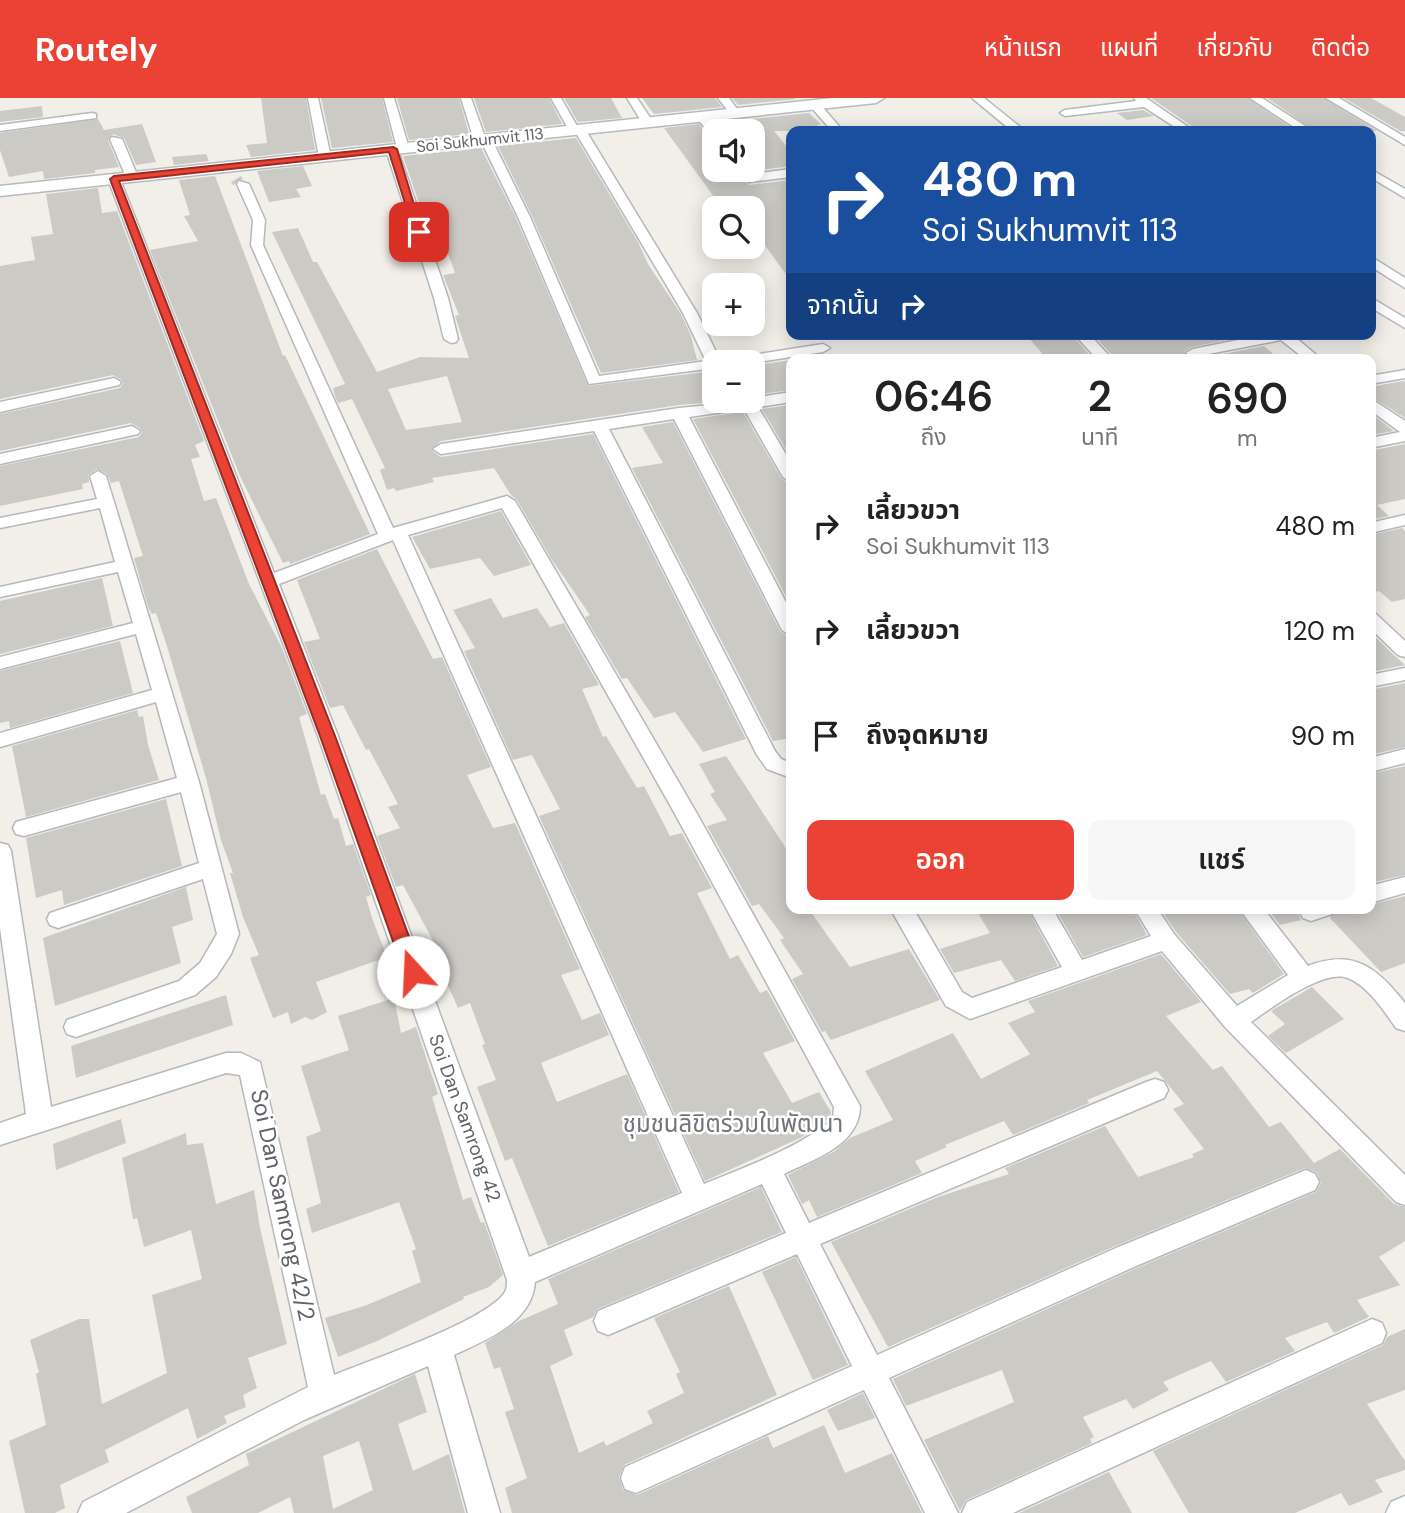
<!DOCTYPE html>
<html lang="th">
<head>
<meta charset="utf-8">
<style>
  :root { --surface:#fff; --page:#f6f6f6; --text:#222; --muted:#767676; --accent:#ea4335 }
  body { margin:0; font-family:"DM Sans","Noto Sans Thai",sans-serif; background:var(--page); color:var(--text); height:100vh; display:flex; flex-direction:column; font-size:26px; white-space:nowrap }
  * { box-sizing:border-box; margin:0 }
  p { font-size:23px; color:var(--muted) }
  .icon { flex:none; width:38px; height:38px; fill:none; stroke:currentColor; stroke-width:2; stroke-linecap:round; stroke-linejoin:round }
  .map { position:relative; flex:1; overflow:hidden }
  .sheet { position:absolute; left:786px; top:256px; width:590px; height:560px; display:flex; flex-direction:column; background:var(--surface); border-radius:14px; box-shadow:0 4px 18px #0003 }
  .sheet>* { flex:none }
  .top-card { position:absolute; left:786px; top:28px; width:590px; height:214px; border-radius:14px; box-shadow:0 4px 18px #0003; background:#1a4fa0; color:#fff; overflow:hidden }
  .fabs { position:absolute; left:702px; top:21px; display:grid; gap:14px }
  .fabs a { display:grid; place-items:center; width:63px; height:63px; border-radius:14px; background:var(--surface); box-shadow:0 4px 18px #0003; font-size:35px }
  .pin { position:absolute; display:grid; place-items:center; width:60px; height:60px; color:#fff; margin:-30px; border-radius:14px; box-shadow:0 4px 10px #0006 }
  .me { position:absolute; width:77px; margin:-38px; rotate:340deg; stroke-linejoin:round; filter:drop-shadow(0 0 5px #0008) }
  .turn { display:flex; align-items:center; gap:24px; height:147px; padding:0 21px; font-size:32px }
  .turn .icon { width:91px; height:91px; stroke-width:2.5 }
  .turn b { display:block; font-size:49px; line-height:60px }
  .then { display:flex; align-items:center; height:66px; padding:0 21px; background:#0003; gap:14px; font-size:26px }
  .eta { display:flex; justify-content:space-evenly; align-items:center; height:119px; text-align:center }
  .eta b { font-size:42px; font-weight:600; line-height:49px }
  .button { display:flex; gap:14px; margin-top:auto; padding:14px 21px }
  .button a { flex:1; height:80px; border-radius:14px; background:var(--accent); color:#fff; font-size:28px; font-weight:600; line-height:80px; text-align:center }
  .button a+a { background:var(--page); color:var(--text) }
  ul { padding:0; list-style:none }
  li { display:flex; align-items:center; gap:21px; height:105px; padding:0 21px }
  li div { flex:1 }
  li b { display:block; font-size:26px }
  li em { font-style:normal }
  header { display:flex; align-items:center; gap:42px; box-sizing:border-box; height:98px; padding:0 35px; background:var(--accent); color:#fff }
  header strong { font-size:33px }
  nav { display:flex; gap:38px; margin-inline-start:auto; font-size:24px }
  .map>svg:first-child { display:block }
  .building { fill:#cccac5; fill-rule:evenodd }
  .lines { fill:none; stroke-linecap:round; stroke-linejoin:round }
  .minor-tunnel { stroke:#ccccc8; stroke-width:12; stroke-dasharray:12 6; stroke-linecap:butt }
  .minor-casing { stroke:#b5b8bc; stroke-width:3 }
  .secondary-casing { stroke:#b6babf; stroke-width:3 }
  .minor { fill:#fff; fill-rule:evenodd }
  .secondary { fill:#fff; fill-rule:evenodd }
  .route { fill:#ea4335; stroke:#982c22; stroke-width:2 }
  .labels { text-anchor:middle; dominant-baseline:central; stroke-width:5; stroke-linejoin:round; paint-order:stroke }
  .far-street-label { font-size:16px; fill:#5f6368; stroke:#fff }
  .street-label { font-size:19px; fill:#5f6368; stroke:#fff }
  .near-street-label { font-size:23px; fill:#5f6368; stroke:#fff }
  .near-neighbourhood-label { font-size:24px; fill:#70757a; stroke:#fff }
</style>
</head>
<body>
<header>
<strong>Routely</strong>
<nav><a>หน้าแรก</a><a>แผนที่</a><a>เกี่ยวกับ</a><a>ติดต่อ</a></nav>
</header>
<div class="map">
<svg width="1405" height="1415" viewBox="0 0 1405 1415">
  <rect width="100%" height="100%" fill="#f1efe8"/>
  <g class="building">
    <path d="M261,0H306L315,52L251,59L246,47L267,45Z"/>
    <path d="M321,0H382L393,44L332,50Z"/>
    <path d="M397,0H459L469,36L409,42Z"/>
    <path d="M474,0H549L562,26L486,34Z"/>
    <path d="M564,0H611L622,20L578,24Z"/>
    <path d="M642,0H715L722,9L654,16Z"/>
    <path d="M732,0H795L796,1L738,7Z"/>
    <path d="M1151,0H1248L1296,33H1227L1220,28L1196,31Z"/>
    <path d="M1267,0H1324L1377,33H1315Z"/>
    <path d="M1344,0H1371L1405,19V33H1400Z"/>
    <path d="M42,8L43,19L0,24V13Z"/>
    <path d="M1143,12L1154,18L1127,22L1117,15Z"/>
    <path d="M809,15L821,26L817,27L823,33H774L791,54V68L753,73L752,33H721L715,25Z"/>
    <path d="M98,21L104,32L142,26L156,64L136,67L124,40L113,36L108,42L119,69L95,72V75L44,81L43,73L9,79L0,52V35Z"/>
    <path d="M699,26L708,39L714,40V72H733L749,87L791,82V183L761,142L752,143V110H722L664,30Z"/>
    <path d="M576,40L638,144L648,166L681,216L691,238L697,262L601,275L532,118L498,48Z"/>
    <path d="M481,50L516,120L588,288L714,273V303H727L679,307L441,343L431,352L441,359L593,336L746,641L703,654L675,614L654,620L627,580L622,581L585,519L590,517L552,462L517,402L511,397L494,370L432,380L434,384L396,393L394,390L387,392L380,372L385,370L352,301L338,305L335,298L333,290L345,286L272,134L298,130L313,164H317L377,274L420,259L469,260L455,218L459,217L443,177L455,175L441,136H435L419,105L403,58ZM447,278L462,324L406,332L388,291Z"/>
    <path d="M206,56L209,63L174,67L172,59Z"/>
    <path d="M303,68L312,88L296,91L301,99L269,104L257,73Z"/>
    <path d="M215,78L283,258L285,257L370,436L290,466L289,463L283,465L240,378L150,152L198,143L184,118L190,117L179,82Z"/>
    <path d="M98,90L102,115L117,113L204,343L195,347L200,359L191,361L204,403L216,400L249,486L282,550L307,616L299,619L321,697L325,696L334,721L338,720L346,748L353,746L371,797L366,799L372,820L387,859L316,884L327,914L312,922L305,919L291,926L288,914L273,920L250,860L259,857L243,819L230,775H233L221,742L206,680L167,548L156,515L152,516L148,509L134,460L143,458L119,383L111,385L107,376L97,371L88,377L89,384L82,386L83,391L0,408V368L139,339L142,334L141,331L131,325L0,353V316L120,290L123,285L122,282L113,277L0,301V168L35,162L31,139L53,136L46,96Z"/>
    <path d="M1047,236H1071L1093,261H1047L1028,239Z"/>
    <path d="M1093,236H1250V237L1192,249L1184,254L1191,261H1115Z"/>
    <path d="M1264,248L1279,261H1198Z"/>
    <path d="M791,262V292L752,297V268Z"/>
    <path d="M1403,283L1405,284V320L1370,298V289Z"/>
    <path d="M791,307V360L762,311Z"/>
    <path d="M743,314L781,380L791,387V508L693,321Z"/>
    <path d="M1370,315L1394,333L1370,337Z"/>
    <path d="M673,324L780,533L788,539L791,546V640L773,643L632,370L663,365L642,329Z"/>
    <path d="M1405,346V401L1377,407L1389,418L1370,422V353Z"/>
    <path d="M501,413L531,467L494,478L480,460L430,471L412,439Z"/>
    <path d="M1402,430L1405,434V501L1392,504L1379,493L1370,495V437Z"/>
    <path d="M377,451L433,561L442,559L491,669L467,677L493,730L515,725L580,871L561,877L582,922L600,915L609,937L541,965L557,1004L627,976L679,1094L548,1148L512,1060L505,1063L477,989L496,982L482,947L485,946L470,905L458,910L432,851L437,850L403,787L396,789L377,738L400,730L388,709L398,706L369,651L366,652L343,607L330,610L304,544L320,541L297,482Z"/>
    <path d="M102,480L113,528L0,556V503Z"/>
    <path d="M491,500L503,520L537,510L550,529L564,525L599,587L582,591L603,639L606,638L637,690L644,688L670,738L682,735L712,790L697,795L730,861L738,857L760,895L767,892L795,943L763,955L792,1005L819,994L831,1014L830,1020L802,1039L705,1083L539,718L560,711L532,657L513,662L464,553L475,550L453,512Z"/>
    <path d="M1370,534L1395,558L1405,567L1370,574Z"/>
    <path d="M120,543L133,595L10,630L9,623L0,625V573Z"/>
    <path d="M1405,585V649L1370,657V592Z"/>
    <path d="M137,612L139,619L143,618L148,647L159,682L26,719L12,648Z"/>
    <path d="M726,658L791,758V810H808L850,869L909,851L940,902L831,942L825,933L822,934L792,881L803,876L780,842L784,840L759,806L752,808L707,728L727,722L710,696L715,694L699,666Z"/>
    <path d="M1405,668V777L1370,785V676Z"/>
    <path d="M166,701L182,768L64,807L62,792L36,800L26,740Z"/>
    <path d="M186,789L193,822L172,829L181,865L55,908L43,840Z"/>
    <path d="M1405,798V865L1381,874L1330,820L1337,810H1370V807Z"/>
    <path d="M975,810H1027L1058,868L1015,883L1001,862L954,875L940,851L990,835Z"/>
    <path d="M1055,810H1132L1147,837L1083,859Z"/>
    <path d="M1160,810H1237L1284,876L1253,895L1249,891L1230,896L1176,834Z"/>
    <path d="M1267,810H1299L1298,815L1301,822L1280,827Z"/>
    <path d="M1161,856L1201,904L1166,918L1213,972L1222,968L1269,1029L1281,1024L1314,1065L1340,1051L1394,1106L1405,1109V1143L1379,1159L1400,1187L1357,1202L1369,1219L1334,1235L1327,1224L1285,1240L1295,1253L1226,1284L1211,1263L1163,1284L1169,1292L1133,1311L1126,1301L1083,1319L1094,1339L1090,1341L1092,1345L966,1402L960,1413L924,1342L1014,1304L1002,1272L906,1308L893,1281L1137,1170L1316,1094L1321,1085L1317,1075L1305,1070L1115,1148L888,1249L831,1144L938,1099L1009,1076L1005,1070L1105,1028L1138,1079L1194,1059L1192,1056L1204,1051L1173,1011L1184,1006L1157,973L1087,1002L1089,1005L1013,1037L1004,1023L945,1047L947,1049L915,1063L922,1075L817,1119L809,1102L802,1106L788,1077L835,1053L850,1040L893,1022L865,973L953,935L981,981L1030,956L1008,925L1035,914L1028,903Z"/>
    <path d="M1312,889L1344,921L1286,955L1268,938L1285,926L1271,913Z"/>
    <path d="M226,897L233,927L76,980L71,948Z"/>
    <path d="M394,900L401,935L416,929L438,996L432,999L463,1102L471,1099L481,1125L484,1124L503,1177L489,1189L463,1199L464,1201L377,1243L338,1259L325,1220L367,1207L421,1184L412,1153L416,1151L399,1104L312,1135L306,1111L321,1105L306,1039L321,1033L301,968L349,952L338,918Z"/>
    <path d="M121,1021L126,1045L56,1072L53,1046Z"/>
    <path d="M186,1035L187,1047L203,1045L216,1106L254,1092L260,1130L287,1246L248,1260L257,1290L243,1297L246,1309L224,1318L227,1325L197,1341L188,1310L105,1352L109,1364L60,1387L65,1410L55,1415H25L9,1343L46,1327L36,1276L39,1274L30,1242L79,1221H89L102,1306L167,1275L152,1197L202,1181L191,1132L144,1149L137,1120L133,1121L122,1060Z"/>
    <path d="M761,1089L782,1134L597,1211L593,1219L564,1232L573,1257L550,1268L579,1355L604,1343L606,1348L653,1325L647,1313L684,1295L676,1276L680,1274L654,1220L729,1188L777,1297L624,1367L619,1379L623,1392L637,1397L768,1338L773,1350L824,1327L845,1375L892,1355L922,1415H512L505,1390L527,1380L505,1314L514,1311L500,1269L494,1271L485,1245L519,1223L558,1206L548,1181Z"/>
    <path d="M796,1159L848,1267L813,1282L762,1174Z"/>
    <path d="M1405,1231V1292L1367,1306L1405,1363V1372L1375,1382L1383,1394L1349,1408L1341,1395L1295,1415H1189L1153,1353L1383,1247L1387,1239Z"/>
    <path d="M415,1276L427,1314L398,1326L413,1373L449,1356L465,1415H294L290,1399L258,1415H192L186,1399L249,1367L246,1356ZM359,1343L373,1392L333,1411L323,1358Z"/>
    <path d="M863,1295L875,1320L838,1333L827,1312Z"/>
    <path d="M1109,1374L1132,1415H1019Z"/>
  </g>
  <g class="lines">
    <path class="minor-tunnel" d="M236,81L238,84"/>
    <g class="minor-casing">
      <g id="minor">
        <path d="M308,0H318L331,59L329,61L319,59Z"/>
        <path d="M384,0H394L409,50L407,52L397,50Z"/>
        <path d="M461,0H471L485,39L492,42L530,119L599,278L706,263L683,215L576,35L570,34L551,0H561L577,28L585,31L697,215L720,262L823,246L830,250L823,254L752,265L714,264V270L589,286L518,119L482,45L474,42Z"/>
        <path d="M627,0H637L653,24L651,26H643Z"/>
        <path d="M718,0H729L740,15L739,17H731Z"/>
        <path d="M972,0H984L1025,33H1012Z"/>
        <path d="M1134,0H1146L1194,33H1181L1144,9L1065,18L1060,15L1065,12L1136,3Z"/>
        <path d="M1250,0H1262L1313,33H1300Z"/>
        <path d="M1326,0H1339L1405,39V47Z"/>
        <path d="M811,5H819L843,33H832L811,9Z"/>
        <path d="M92,15L96,16V20L0,33V27Z"/>
        <path d="M698,16H706L718,33H714V38L710,37L696,18Z"/>
        <path d="M112,39L122,41L138,79L136,82L126,79L110,41Z"/>
        <path d="M392,49L398,52L448,200L458,241L456,244L451,245L444,241L434,200L386,52Z"/>
        <path d="M791,71V79L749,84L735,72H747L752,76Z"/>
        <path d="M1370,71L1405,91V100L1370,79Z"/>
        <path d="M114,77L120,81L274,475L378,436L251,147L253,122L237,86L239,83L249,86L265,122L263,147L393,430L507,398L515,403L696,714L860,1008C860,1047 814,1061 784,1076L809,1125L1146,984L1155,981L1164,984L1168,992L1164,1000L820,1146L877,1257L1116,1150L1306,1072L1315,1076L1319,1084L1315,1092L1136,1168L889,1280L958,1415H925L864,1292L636,1395L625,1391L621,1380L625,1369L852,1268L797,1156L608,1237L598,1233L594,1223L598,1213L786,1135L762,1086L535,1184C532,1225 487,1241 454,1257L500,1415H468L428,1268L304,1322L126,1415H78L83,1404L308,1289L240,977L226,975L0,1047V1025L26,1016L0,830V745L8,747L11,753L51,1009L226,955H241L260,964L334,1277C373,1261 478,1226 503,1197C507,1192 507,1188 507,1182L318,638L108,81ZM502,410L674,714L834,1009L833,1021C797,1051 747,1068 704,1086L408,437ZM393,442L682,1095L529,1159L338,638L279,486Z"/>
        <path d="M1370,158L1405,180V190L1370,168Z"/>
        <path d="M1370,199L1405,220V230L1370,209Z"/>
        <path d="M1074,236H1089L1112,261H1097Z"/>
        <path d="M1268,236H1299L1295,239L1321,261H1305L1281,242L1193,259L1186,255L1193,251Z"/>
        <path d="M1405,272V280L1370,286V278Z"/>
        <path d="M114,280L121,284L119,287L0,314V304Z"/>
        <path d="M791,294V304L758,309L791,365V384L783,379L744,311L689,319L791,514V538L782,532L674,321L609,331L775,653L781,661L791,665V680L767,671L757,657L594,333L441,356L433,351L441,346L679,310L752,303V300Z"/>
        <path d="M1370,300L1405,323V343L1370,350V340L1400,334L1370,312Z"/>
        <path d="M132,328L140,333L138,336L0,366V356Z"/>
        <path d="M98,373L106,378L114,404L199,684L239,836L231,856L216,879L195,897L76,939L67,936L64,929L67,922L179,883L200,865L217,836L203,781L58,830L50,827L47,821L50,815L199,765L181,694L24,738L16,736L13,730L16,724L177,680L156,604L0,649V635L152,592L136,536L0,571V559L133,525L118,474L0,499V489L115,464L100,410L0,430V420L97,401L90,378Z"/>
        <path d="M1405,417V427L1370,435V425Z"/>
        <path d="M1370,514L1376,516L1405,543V559L1398,557L1370,530Z"/>
        <path d="M1405,570V582L1370,589V577Z"/>
        <path d="M1405,651V665L1370,674V660Z"/>
        <path d="M1405,779V795L1370,805V788Z"/>
        <path d="M890,810H913L962,894L972,900L1062,869L1029,810H1052L1082,862L1151,838L1134,810H1157L1174,836L1237,908L1288,877L1239,810H1263L1308,868C1354,850 1377,870 1405,905V933L1396,930C1384,913 1368,888 1348,880C1324,870 1271,910 1251,924L1405,1077V1107L1396,1104L1225,929L1162,853L970,921L946,908Z"/>
        <path d="M1302,810H1335L1332,816L1311,823L1303,820L1300,814Z"/>
        <path d="M1372,1221L1382,1225L1386,1235L1382,1245L1013,1415H962L967,1404Z"/>
        <path d="M1405,1398V1415H1386L1391,1404Z"/>
      </g>
    </g>
    <g class="secondary-casing">
      <path id="secondary" d="M833,0H884L876,5L0,98V88Z"/>
    </g>
    <use href="#minor" class="minor"/>
    <use href="#secondary" class="secondary"/>
  </g>
  <path class="route" d="M393,49L397,51L423,136L414,134L389,54L119,83L335,638L422,874L419,880H407L404,874L320,638L110,81L114,78Z"/>
  <g class="labels">
    <g class="far-street-label">
      <text transform="translate(480 42) rotate(-6)">Soi Sukhumvit 113</text>
    </g>
    <g class="street-label">
      <text transform="translate(465 1020) rotate(70)">Soi Dan Samrong 42</text>
    </g>
    <g class="near-street-label">
      <text transform="translate(283 1107) rotate(78)">Soi Dan Samrong 42/2</text>
    </g>
    <g class="near-neighbourhood-label">
      <text x="733" y="1025">ชุมชนลิขิตร่วมในพัฒนา</text>
    </g>
  </g>
</svg>
<div class="fabs">
<a><svg class="icon" aria-label="sound" viewBox="0 0 24 24"><path d="M4 9h4l5-4v14l-5-4H4zM17 9q2 3 0 6"/></svg></a>
<a><svg class="icon" aria-label="search" viewBox="0 0 24 24"><circle cx="10" cy="10" r="6"/><path d="M15 15l6 6"/></svg></a>
<a>+</a>
<a>−</a>
</div>
<div class="pin" style="left:419px;top:134px;background:#d93025"><svg class="icon" aria-label="arrive" viewBox="0 0 24 24"><path d="M6 21V4h12l-3 4 3 4H6"/></svg></div>
<svg class="me" style="left:413px;top:874px" viewBox="-20 -20 40 40"><circle r="19" fill="#fff"/><path d="M0-13L10 11 0 6-10 11z" fill="#ea4335"/></svg>
<div class="top-card">
<div class="turn"><svg class="icon" aria-label="right" viewBox="0 0 24 24"><path d="M7 20v-9h11M14 6l5 5-5 5"/></svg><div><b>480 m</b>Soi Sukhumvit 113</div></div>
<div class="then">จากนั้น<svg class="icon" aria-label="right" viewBox="0 0 24 24"><path d="M7 20v-9h11M14 6l5 5-5 5"/></svg></div>
</div>
<section class="sheet">
<div class="eta">
<div><b>06:46</b><p>ถึง</p></div>
<div><b>2</b><p>นาที</p></div>
<div><b>690</b><p>m</p></div>
</div>
<ul>
<li><svg class="icon" aria-label="right" viewBox="0 0 24 24"><path d="M7 20v-9h11M14 6l5 5-5 5"/></svg><div><b>เลี้ยวขวา</b><p>Soi Sukhumvit 113</p></div><em>480 m</em></li>
<li><svg class="icon" aria-label="right" viewBox="0 0 24 24"><path d="M7 20v-9h11M14 6l5 5-5 5"/></svg><div><b>เลี้ยวขวา</b></div><em>120 m</em></li>
<li><svg class="icon" aria-label="arrive" viewBox="0 0 24 24"><path d="M6 21V4h12l-3 4 3 4H6"/></svg><div><b>ถึงจุดหมาย</b></div><em>90 m</em></li>
</ul>
<div class="button"><a>ออก</a><a>แชร์</a></div>
</section>
</div>
</body>
</html>
